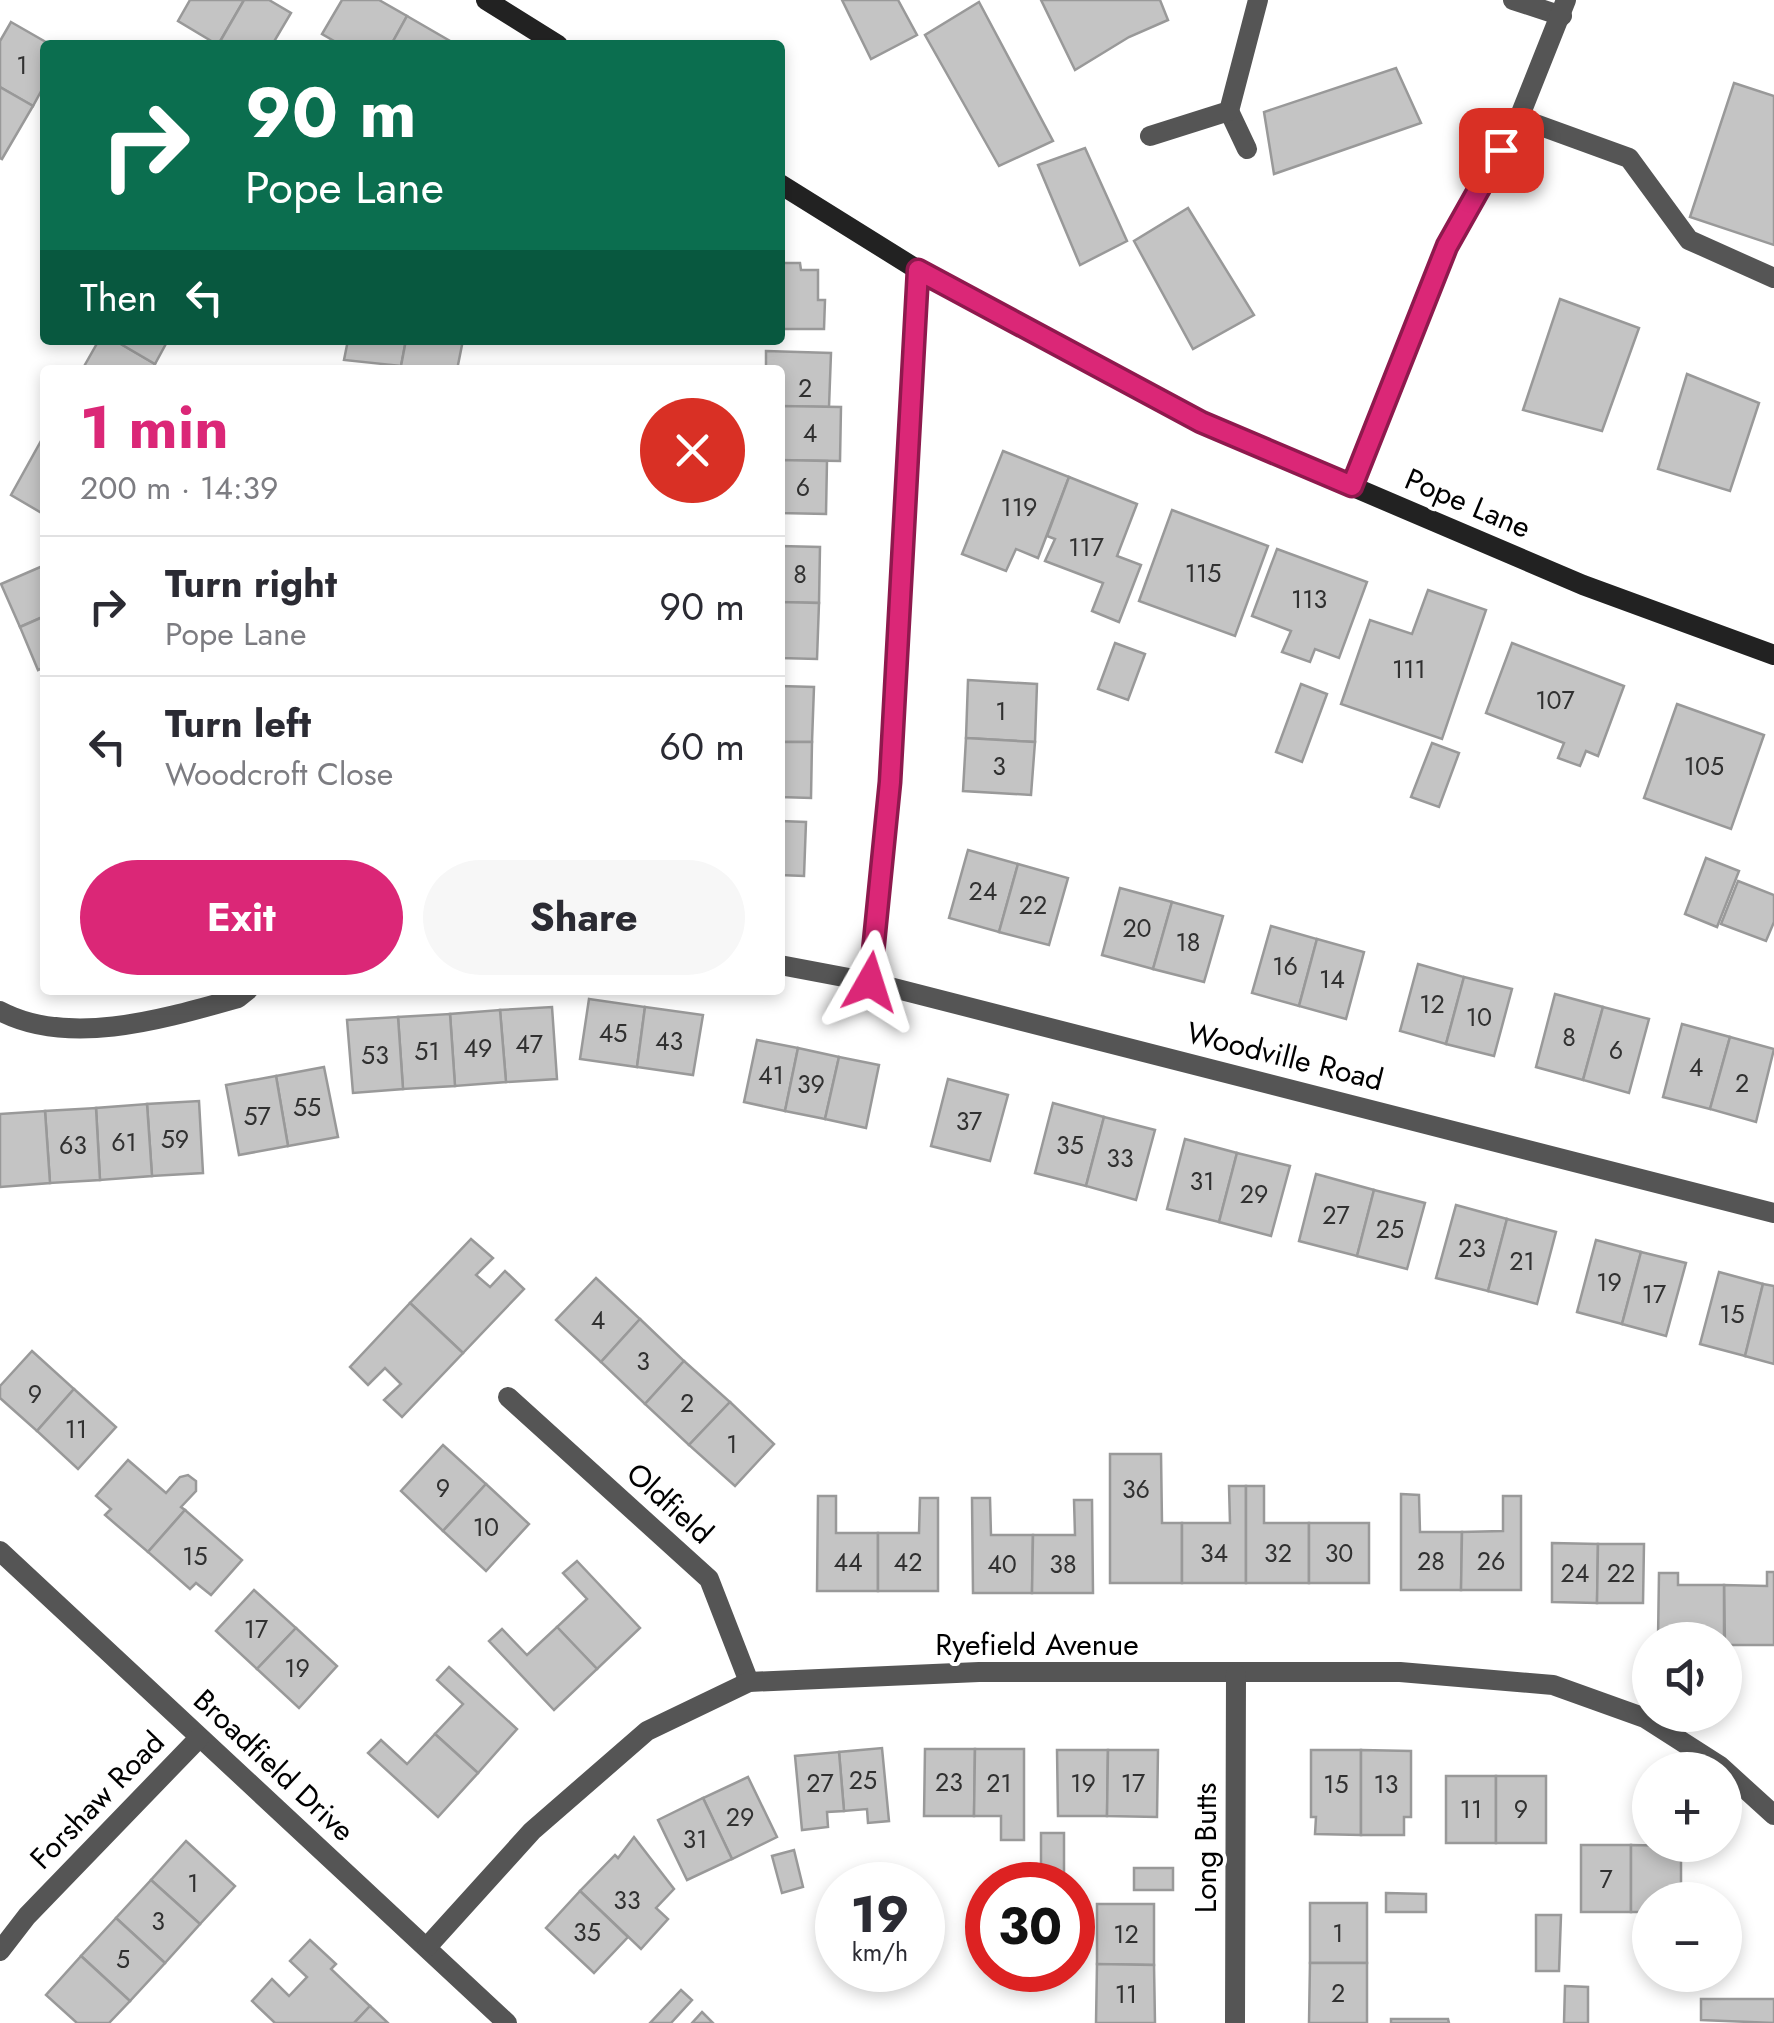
<!DOCTYPE html>
<html lang="en">
<head>
<meta charset="utf-8">
<style>
  :root { --surface:#fff; --page:#f7f7f7; --text:#2b2b33; --muted:#7c7c81; --line:#e1e1e2; --accent:#db2777 }
  body { margin:0; font-family:Jost,sans-serif; background:var(--page); color:var(--text); height:100vh; display:flex; flex-direction:column; font-size:38px; white-space:nowrap }
  * { box-sizing:border-box; margin:0 }
  p { font-size:32px; color:var(--muted) }
  .icon { flex:none; width:55px; height:55px; fill:none; stroke:currentColor; stroke-width:2; stroke-linecap:round; stroke-linejoin:round }
  .map { position:relative; flex:1; overflow:hidden }
  .panel { position:absolute; left:40px; top:365px; width:745px; height:630px; display:flex; flex-direction:column; background:var(--surface); border-radius:10px; box-shadow:0 5px 15px #0003 }
  .panel>* { flex:none }
  .top-card { position:absolute; left:40px; top:40px; width:745px; height:305px; border-radius:10px; box-shadow:0 5px 15px #0003; background:#0b6e4f; color:#fff; overflow:hidden }
  .fabs { position:absolute; left:1632px; top:1622px; display:grid; gap:20px }
  .fabs a { display:grid; place-items:center; width:110px; height:110px; border-radius:50%; background:var(--surface); box-shadow:0 5px 15px #0003; font-size:50px }
  .speed { position:absolute; left:815px; top:1862px; display:flex; gap:20px; font-size:50px; font-weight:700; text-align:center }
  .speed>* { display:grid; place-content:center; width:130px; height:130px; border-radius:50%; background:var(--surface); box-shadow:0 5px 15px #0003; line-height:1 }
  .speed small { font-size:25px; font-weight:400 }
  .speed .limit { border:15px solid #d22; background:#fff; color:#111 }
  .pin { position:absolute; display:grid; place-items:center; width:85px; height:85px; color:#fff; margin:-42px; border-radius:20px; box-shadow:0 5px 15px #0006 }
  .me { position:absolute; width:110px; margin:-55px; rotate:6deg; stroke-linejoin:round; filter:drop-shadow(0 0 8px #0008) }
  .turn { display:flex; align-items:center; gap:35px; height:210px; padding:0 40px; font-size:45px }
  .turn .icon { width:130px; height:130px; stroke-width:2.5 }
  .turn b { display:block; font-size:70px; line-height:85px }
  .then { display:flex; align-items:center; height:95px; padding:0 40px; background:#0003; gap:20px; font-size:38px }
  .round { display:grid; place-items:center; flex:none; width:105px; height:105px; border-radius:52px; background:var(--page) }
  .overview { display:flex; align-items:center; justify-content:space-between; height:170px; padding:0 40px }
  h1 { font-size:60px; font-weight:700; line-height:75px; color:var(--accent) }
  .primary-button { display:flex; gap:20px; margin-top:auto; padding:20px 40px }
  .primary-button a { flex:1; height:115px; border-radius:60px; background:var(--accent); color:#fff; font-size:40px; font-weight:700; line-height:115px; text-align:center }
  .primary-button a+a { background:var(--page); color:var(--text) }
  ul { padding:0; list-style:none }
  li { display:flex; align-items:center; gap:30px; height:140px; padding:0 40px; border-top:2px solid var(--line) }
  li div { flex:1 }
  li b { display:block; font-size:38px }
  li em { font-style:normal }
  .map>svg:first-child { display:block }
  .building { fill:#c4c4c4; stroke:#999; stroke-width:2.5 }
  .lines { fill:none; stroke-linecap:round; stroke-linejoin:round }
  .lane { stroke:#555; stroke-width:20 }
  .street { stroke:#555; stroke-width:20 }
  .secondary { stroke:#222; stroke-width:20 }
  .route-casing { stroke:#8e194d; stroke-width:25 }
  .route { stroke:#db2777; stroke-width:18 }
  .labels { text-anchor:middle; dominant-baseline:central; stroke-width:8; stroke-linejoin:round; paint-order:stroke }
  .number-label { font-size:25px; fill:#313131 }
  .street-label { font-size:30px; fill:#000; stroke:#fff }
</style>
</head>
<body>
<div class="map">
<svg width="1774" height="2023" viewBox="0 0 1774 2023">
  <rect width="100%" height="100%" fill="#fff"/>
  <g class="building">
    <path d="M190,0H244L218,45L178,21Z"/>
    <path d="M244,0H269L291,13L272,45H218Z"/>
    <path d="M342,0H379L407,16L391,45H341L322,34Z"/>
    <path d="M842,0H898L917,35L871,59Z"/>
    <path d="M1041,0H1160L1168,20L1129,37L1075,70Z"/>
    <path d="M979,2L1053,141L999,166L925,35Z"/>
    <path d="M407,16L457,45H391Z"/>
    <path d="M11,22L51,45H45V84L33,106L0,87V41Z"/>
    <path d="M1396,68L1421,123L1274,174L1264,112Z"/>
    <path d="M1734,83L1774,96V245L1690,217Z"/>
    <path d="M0,87L33,106L2,159L0,158Z"/>
    <path d="M1085,148L1127,241L1080,265L1038,165Z"/>
    <path d="M1188,208L1254,315L1193,349L1134,241Z"/>
    <path d="M780,263H800L801,270H818V300H825L824,329H780Z"/>
    <path d="M1560,299L1639,328L1602,431L1523,410Z"/>
    <path d="M99,340H114L155,364L151,370H82Z"/>
    <path d="M114,340H168L155,364Z"/>
    <path d="M348,340H406L401,366L344,360Z"/>
    <path d="M406,340H463L457,370L401,366Z"/>
    <path d="M766,351L831,353L829,407L780,406V370H766Z"/>
    <path d="M1687,374L1759,403L1730,491L1658,469Z"/>
    <path d="M780,406L841,407L840,461L780,460Z"/>
    <path d="M41,441L45,443V515L11,495Z"/>
    <path d="M1003,451L1069,477L1038,558L1016,549L1006,571L962,554Z"/>
    <path d="M780,460L827,461L826,514L780,513Z"/>
    <path d="M1069,477L1137,504L1117,556L1141,565L1119,622L1092,611L1103,583L1045,561L1055,539L1047,536Z"/>
    <path d="M1172,510L1268,546L1235,636L1139,601Z"/>
    <path d="M780,546L820,547L819,603L780,602Z"/>
    <path d="M1277,549L1367,582L1339,658L1315,649L1310,662L1282,652L1291,631L1252,616Z"/>
    <path d="M45,565V616L20,627L1,584Z"/>
    <path d="M1428,590L1486,610L1442,739L1341,704L1370,620L1412,634Z"/>
    <path d="M780,602L819,603L817,659L780,658Z"/>
    <path d="M45,616V667L38,670L20,627Z"/>
    <path d="M1115,643L1145,654L1128,700L1098,689Z"/>
    <path d="M1512,643L1624,686L1598,756L1586,751L1580,766L1558,758L1564,743L1486,713Z"/>
    <path d="M968,680L1037,684L1035,742L966,738Z"/>
    <path d="M1301,684L1327,694L1302,762L1276,752Z"/>
    <path d="M780,686L814,687L812,742H780Z"/>
    <path d="M1677,704L1764,735L1731,829L1644,798Z"/>
    <path d="M966,738L1035,742L1031,795L963,791Z"/>
    <path d="M780,742H812L811,798L780,797Z"/>
    <path d="M1432,743L1459,753L1439,807L1411,797Z"/>
    <path d="M780,821L806,822L804,876L780,875Z"/>
    <path d="M968,850L1018,864L999,932L949,918Z"/>
    <path d="M1706,858L1739,871L1717,927L1685,914Z"/>
    <path d="M1018,864L1068,878L1049,945L999,932Z"/>
    <path d="M1738,881L1774,895V922L1766,941L1721,924Z"/>
    <path d="M1120,888L1172,902L1153,969L1102,955Z"/>
    <path d="M1172,902L1223,916L1204,982L1153,969Z"/>
    <path d="M1271,926L1317,939L1299,1006L1252,993Z"/>
    <path d="M1317,939L1364,952L1346,1019L1299,1006Z"/>
    <path d="M1418,964L1464,977L1446,1044L1400,1031Z"/>
    <path d="M1464,977L1512,989L1494,1056L1446,1044Z"/>
    <path d="M1555,994L1603,1007L1583,1080L1536,1067Z"/>
    <path d="M589,999L645,1007L637,1067L580,1059Z"/>
    <path d="M552,1007L557,1079L506,1082L500,1010Z"/>
    <path d="M645,1007L703,1015L693,1075L637,1067Z"/>
    <path d="M1603,1007L1649,1019L1629,1093L1583,1080Z"/>
    <path d="M500,1010L506,1082L455,1086L450,1014Z"/>
    <path d="M450,1014L455,1086L403,1089L398,1017Z"/>
    <path d="M398,1017L403,1089L353,1093L347,1020Z"/>
    <path d="M1682,1024L1730,1037L1710,1109L1663,1097Z"/>
    <path d="M1730,1037L1774,1049L1756,1122L1710,1109Z"/>
    <path d="M757,1040L798,1048L785,1111L744,1102Z"/>
    <path d="M798,1048L839,1057L825,1119L785,1111Z"/>
    <path d="M839,1057L879,1065L866,1128L825,1119Z"/>
    <path d="M324,1067L338,1137L288,1146L276,1076Z"/>
    <path d="M276,1076L288,1146L239,1155L226,1085Z"/>
    <path d="M948,1079L1008,1095L990,1161L931,1146Z"/>
    <path d="M199,1101L203,1173L152,1176L147,1104Z"/>
    <path d="M1053,1103L1104,1117L1086,1186L1035,1173Z"/>
    <path d="M147,1104L152,1176L100,1180L96,1108Z"/>
    <path d="M96,1108L100,1180L50,1183L45,1111Z"/>
    <path d="M45,1111L50,1183L0,1187V1114Z"/>
    <path d="M1104,1117L1155,1130L1136,1200L1086,1186Z"/>
    <path d="M1185,1139L1237,1153L1219,1222L1167,1209Z"/>
    <path d="M1237,1153L1290,1166L1271,1236L1219,1222Z"/>
    <path d="M1316,1174L1374,1190L1357,1256L1299,1241Z"/>
    <path d="M1374,1190L1425,1203L1407,1269L1357,1256Z"/>
    <path d="M1456,1205L1507,1219L1488,1291L1436,1278Z"/>
    <path d="M1507,1219L1556,1232L1537,1304L1488,1291Z"/>
    <path d="M471,1239L493,1258L476,1275L490,1287L505,1271L524,1289L463,1353L410,1303Z"/>
    <path d="M1596,1240L1641,1252L1622,1324L1577,1312Z"/>
    <path d="M1641,1252L1686,1263L1666,1336L1622,1324Z"/>
    <path d="M1719,1272L1763,1284L1745,1356L1700,1344Z"/>
    <path d="M596,1278L640,1319L601,1362L556,1320Z"/>
    <path d="M1763,1284L1774,1286V1364L1745,1356Z"/>
    <path d="M410,1303L463,1353L402,1417L384,1400L401,1384L385,1368L368,1385L350,1367Z"/>
    <path d="M640,1319L684,1361L645,1404L601,1362Z"/>
    <path d="M32,1351L74,1389L37,1431L0,1398V1386Z"/>
    <path d="M684,1361L730,1402L689,1445L645,1404Z"/>
    <path d="M74,1389L116,1427L78,1469L37,1431Z"/>
    <path d="M730,1402L774,1444L735,1486L689,1445Z"/>
    <path d="M443,1445L486,1484L443,1531L401,1491Z"/>
    <path d="M1110,1454H1161L1162,1523H1182V1583H1110Z"/>
    <path d="M128,1460L166,1493L180,1477L188,1475L196,1481V1491L181,1507L185,1510L148,1552L105,1515L111,1509L96,1496Z"/>
    <path d="M486,1484L529,1524L486,1571L443,1531Z"/>
    <path d="M1229,1486H1246V1583H1182V1523H1230Z"/>
    <path d="M1246,1486H1264V1523H1309V1583H1246Z"/>
    <path d="M1401,1494L1419,1495L1420,1532H1462L1461,1590H1401Z"/>
    <path d="M818,1496H836V1533H878V1591H817Z"/>
    <path d="M1503,1496H1521V1590H1461L1462,1532L1503,1531Z"/>
    <path d="M920,1498H938V1591H878V1533H919Z"/>
    <path d="M972,1498H990L991,1535H1033L1032,1593H973Z"/>
    <path d="M1074,1500H1092L1093,1593H1032L1033,1535H1075Z"/>
    <path d="M185,1510L242,1560L211,1595L196,1583L190,1589L148,1552Z"/>
    <rect x="1309" y="1523" width="60" height="60"/>
    <path d="M1552,1543L1598,1544L1597,1603L1552,1602Z"/>
    <path d="M1598,1544H1644L1643,1603H1597Z"/>
    <path d="M577,1561L640,1628L597,1669L557,1627L587,1599L563,1573Z"/>
    <path d="M1767,1572H1774V1645H1725L1724,1585L1767,1586Z"/>
    <path d="M1659,1573H1678V1585H1724V1640H1658Z"/>
    <path d="M254,1590L296,1628L257,1669L216,1631Z"/>
    <path d="M557,1627L597,1669L554,1710L489,1641L502,1629L527,1655Z"/>
    <path d="M296,1628L337,1666L299,1708L257,1669Z"/>
    <path d="M449,1667L517,1729L478,1773L435,1734L463,1704L437,1680Z"/>
    <path d="M435,1734L478,1773L438,1817L368,1753L381,1740L407,1764Z"/>
    <path d="M882,1748L889,1821L868,1823L867,1809L844,1811L839,1752Z"/>
    <path d="M925,1749H975L974,1816H924Z"/>
    <path d="M975,1749H1024V1840H1001V1816H974Z"/>
    <path d="M1057,1750H1108L1107,1816H1058Z"/>
    <path d="M1108,1750H1158L1157,1817L1107,1816Z"/>
    <path d="M1311,1750H1361V1835L1315,1834L1316,1817H1311Z"/>
    <path d="M1361,1750L1411,1751V1817H1404V1835H1361Z"/>
    <path d="M839,1752L844,1811L827,1812L828,1827L802,1830L795,1756Z"/>
    <rect x="1446" y="1776" width="50" height="67"/>
    <rect x="1496" y="1776" width="50" height="67"/>
    <path d="M748,1777L777,1837L732,1859L703,1798Z"/>
    <path d="M703,1798L732,1859L687,1880L658,1820Z"/>
    <rect x="1041" y="1833" width="23" height="52"/>
    <path d="M634,1837L674,1889L656,1908L668,1919L641,1949L580,1891L615,1855L618,1858Z"/>
    <path d="M186,1841L235,1886L200,1924L151,1880Z"/>
    <rect x="1581" y="1845" width="50" height="67"/>
    <path d="M1631,1845L1681,1846V1900H1650V1945L1649,1912H1631Z"/>
    <path d="M794,1850L803,1887L782,1893L772,1856Z"/>
    <rect x="1134" y="1868" width="39" height="22"/>
    <path d="M151,1880L200,1924L165,1963L116,1918Z"/>
    <path d="M580,1891L628,1937L594,1973L546,1928Z"/>
    <path d="M1386,1893L1426,1894V1912H1386Z"/>
    <rect x="1310" y="1903" width="57" height="60"/>
    <path d="M1097,1904H1154V1965L1097,1964Z"/>
    <path d="M1536,1915H1561L1559,1971H1536Z"/>
    <path d="M116,1918L165,1963L130,2001L81,1956Z"/>
    <path d="M310,1940L336,1964L331,1969L370,2006L354,2023H275L252,2001L272,1979L289,1996L307,1977L290,1961Z"/>
    <path d="M81,1956L130,2001L109,2023H77L46,1995Z"/>
    <path d="M1310,1963H1367V2023H1309Z"/>
    <path d="M1097,1964L1154,1965L1155,2023H1096Z"/>
    <path d="M1565,1986L1588,1987V2023H1564Z"/>
    <path d="M681,1990L692,2000L671,2023H650Z"/>
    <path d="M1701,1999H1774V2023L1701,2020Z"/>
    <path d="M370,2006L388,2023H354Z"/>
    <path d="M702,2012L713,2023H692Z"/>
    <path d="M1391,2019H1448L1449,2023H1391Z"/>
  </g>
  <g class="lines">
    <g class="lane">
      <path d="M1229,111L1247,149"/>
      <path d="M1519,118L1629,158L1689,240L1774,278"/>
      <path d="M1150,136L1229,111L1258,0"/>
    </g>
    <g class="street">
      <path d="M1513,0L1562,16"/>
      <path d="M1352,486L1447,246L1519,118L1566,0"/>
      <path d="M780,965L870,982L1774,1213"/>
      <path d="M870,982L890,782L918,270"/>
      <path d="M0,1011C70,1048 167,1018 238,998L248,990"/>
      <path d="M508,1397L709,1579L749,1682"/>
      <path d="M0,1551L507,2023"/>
      <path d="M427,1947L532,1831L647,1731L749,1682L979,1672H1400L1553,1685L1645,1718L1720,1766L1774,1815"/>
      <path d="M0,1951L27,1916L199,1738"/>
      <path d="M1235,2023L1236,1674"/>
    </g>
    <g class="secondary">
      <path d="M486,0L558,45"/>
      <path d="M780,184L918,270L1201,422L1583,585L1774,655"/>
    </g>
  </g>
  <g class="lines">
    <g class="route-casing">
      <path id="route" d="M870,982L890,782L918,270L1201,422L1352,486L1447,246L1501,150"/>
    </g>
    <use href="#route" class="route"/>
  </g>
  <g class="labels">
    <g class="number-label">
      <text x="22" y="65">1</text>
      <text x="805" y="388">2</text>
      <text x="810" y="433">4</text>
      <text x="803" y="487">6</text>
      <text x="1019" y="507">119</text>
      <text x="1086" y="547">117</text>
      <text x="1203" y="573">115</text>
      <text x="800" y="574">8</text>
      <text x="1309" y="599">113</text>
      <text x="1409" y="669">111</text>
      <text x="1555" y="700">107</text>
      <text x="1001" y="711">1</text>
      <text x="999" y="766">3</text>
      <text x="1704" y="766">105</text>
      <text x="983" y="891">24</text>
      <text x="1033" y="905">22</text>
      <text x="1137" y="928">20</text>
      <text x="1188" y="942">18</text>
      <text x="1285" y="966">16</text>
      <text x="1332" y="979">14</text>
      <text x="1432" y="1004">12</text>
      <text x="1479" y="1017">10</text>
      <text x="613" y="1033">45</text>
      <text x="1569" y="1037">8</text>
      <text x="669" y="1041">43</text>
      <text x="529" y="1044">47</text>
      <text x="478" y="1048">49</text>
      <text x="1616" y="1050">6</text>
      <text x="427" y="1051">51</text>
      <text x="375" y="1055">53</text>
      <text x="1696" y="1067">4</text>
      <text x="771" y="1075">41</text>
      <text x="1742" y="1083">2</text>
      <text x="811" y="1084">39</text>
      <text x="307" y="1107">55</text>
      <text x="257" y="1116">57</text>
      <text x="969" y="1121">37</text>
      <text x="175" y="1139">59</text>
      <text x="124" y="1142">61</text>
      <text x="73" y="1145">63</text>
      <text x="1070" y="1145">35</text>
      <text x="1120" y="1158">33</text>
      <text x="1202" y="1181">31</text>
      <text x="1254" y="1194">29</text>
      <text x="1336" y="1215">27</text>
      <text x="1390" y="1229">25</text>
      <text x="1472" y="1248">23</text>
      <text x="1522" y="1261">21</text>
      <text x="1609" y="1282">19</text>
      <text x="1654" y="1294">17</text>
      <text x="1732" y="1314">15</text>
      <text x="598" y="1320">4</text>
      <text x="643" y="1361">3</text>
      <text x="35" y="1394">9</text>
      <text x="687" y="1403">2</text>
      <text x="76" y="1429">11</text>
      <text x="732" y="1444">1</text>
      <text x="443" y="1488">9</text>
      <text x="1136" y="1489">36</text>
      <text x="486" y="1527">10</text>
      <text x="1214" y="1553">34</text>
      <text x="1278" y="1553">32</text>
      <text x="1339" y="1553">30</text>
      <text x="195" y="1556">15</text>
      <text x="1431" y="1561">28</text>
      <text x="1491" y="1561">26</text>
      <text x="848" y="1562">44</text>
      <text x="908" y="1562">42</text>
      <text x="1002" y="1564">40</text>
      <text x="1063" y="1564">38</text>
      <text x="1575" y="1573">24</text>
      <text x="1621" y="1573">22</text>
      <text x="256" y="1629">17</text>
      <text x="297" y="1668">19</text>
      <text x="863" y="1780">25</text>
      <text x="949" y="1782">23</text>
      <text x="820" y="1783">27</text>
      <text x="999" y="1783">21</text>
      <text x="1083" y="1783">19</text>
      <text x="1133" y="1783">17</text>
      <text x="1336" y="1784">15</text>
      <text x="1386" y="1784">13</text>
      <text x="1471" y="1809">11</text>
      <text x="1521" y="1809">9</text>
      <text x="740" y="1817">29</text>
      <text x="695" y="1839">31</text>
      <text x="1606" y="1879">7</text>
      <text x="193" y="1883">1</text>
      <text x="627" y="1900">33</text>
      <text x="158" y="1921">3</text>
      <text x="587" y="1932">35</text>
      <text x="1338" y="1933">1</text>
      <text x="1126" y="1934">12</text>
      <text x="123" y="1959">5</text>
      <text x="1338" y="1993">2</text>
      <text x="1126" y="1994">11</text>
    </g>
    <g class="street-label">
      <text transform="translate(1468 503) rotate(23)">Pope Lane</text>
      <text transform="translate(1285 1056) rotate(14)">Woodville Road</text>
      <text transform="translate(670 1503) rotate(42)">Oldfield</text>
      <text x="1037" y="1644">Ryefield Avenue</text>
      <text transform="translate(274 1765) rotate(43)">Broadfield Drive</text>
      <text transform="translate(97 1800) rotate(-46)">Forshaw Road</text>
      <text transform="translate(1205 1848) rotate(-90)">Long Butts</text>
    </g>
  </g>
</svg>
<div class="fabs">
<a><svg class="icon" aria-label="sound" viewBox="0 0 24 24"><path d="M4 9h4l5-4v14l-5-4H4zM17 9q2 3 0 6"/></svg></a>
<a>+</a>
<a>−</a>
</div>
<div class="speed"><div>19<small>km/h</small></div><div class="limit">30</div></div>
<div class="pin" style="left:1501px;top:150px;background:#d93025"><svg class="icon" aria-label="arrive" viewBox="0 0 24 24"><path d="M6 21V4h12l-3 4 3 4H6"/></svg></div>
<svg class="me" style="left:870px;top:982px" viewBox="-20 -20 40 40"><path d="M0-17L14 15 0 8-14 15z" fill="#db2777" stroke="#fff" stroke-width="4"/></svg>
<div class="top-card">
<div class="turn"><svg class="icon" aria-label="right" viewBox="0 0 24 24"><path d="M7 20v-9h11M14 6l5 5-5 5"/></svg><div><b>90 m</b>Pope Lane</div></div>
<div class="then">Then<svg class="icon" aria-label="left" viewBox="0 0 24 24"><path d="M17 20v-9H6M10 6l-5 5 5 5"/></svg></div>
</div>
<section class="panel">
<div class="overview"><div><h1>1 min</h1><p>200 m · 14:39</p></div><a class="round" style="background:#d93025;color:#fff"><svg class="icon" aria-label="close" viewBox="0 0 24 24"><path d="M6 6l12 12M18 6L6 18"/></svg></a></div>
<ul>
<li><svg class="icon" aria-label="right" viewBox="0 0 24 24"><path d="M7 20v-9h11M14 6l5 5-5 5"/></svg><div><b>Turn right</b><p>Pope Lane</p></div><em>90 m</em></li>
<li><svg class="icon" aria-label="left" viewBox="0 0 24 24"><path d="M17 20v-9H6M10 6l-5 5 5 5"/></svg><div><b>Turn left</b><p>Woodcroft Close</p></div><em>60 m</em></li>
</ul>
<div class="primary-button"><a>Exit</a><a>Share</a></div>
</section>
</div>
</body>
</html>
